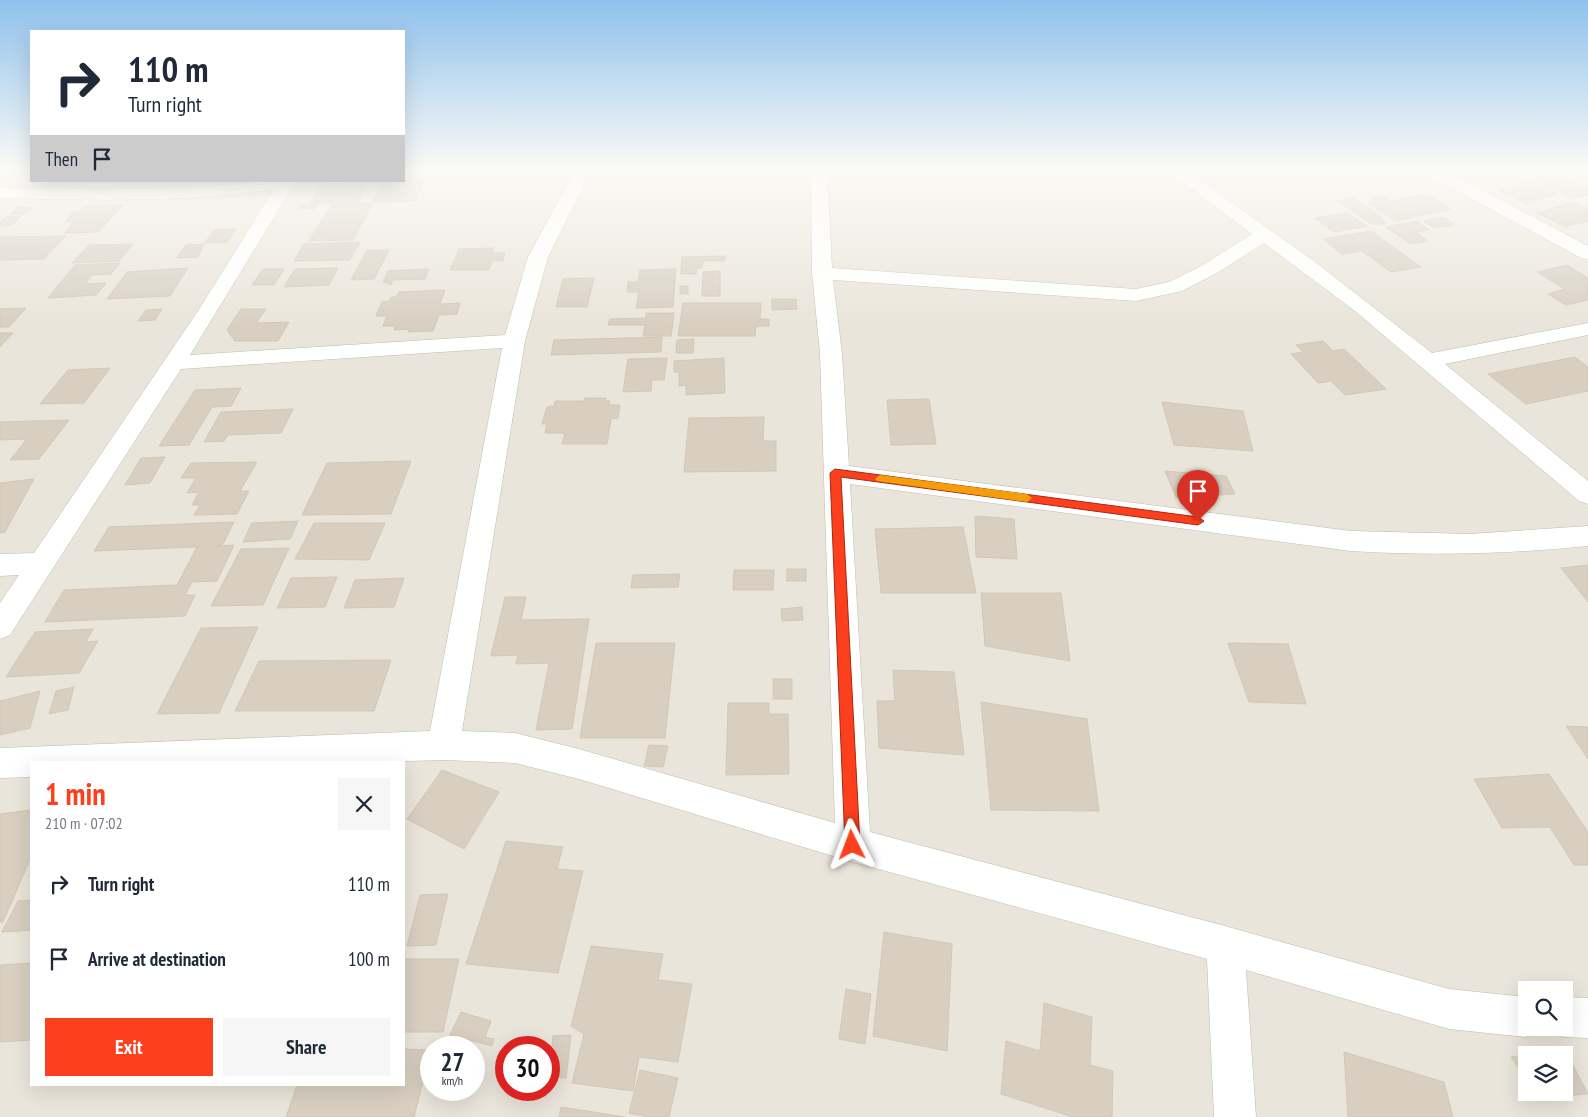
<!DOCTYPE html>
<html lang="en">
<head>
<meta charset="utf-8">
<style>
  :root { --surface:#fff; --page:#f6f6f7; --text:#1f2937; --muted:#747a83; --accent:#fc3f1d }
  body { margin:0; font-family:"PT Sans Narrow",sans-serif; background:var(--page); color:var(--text); height:100vh; display:flex; flex-direction:column; font-size:19px; white-space:nowrap }
  * { box-sizing:border-box; margin:0 }
  p { font-size:16px; color:var(--muted) }
  .icon { flex:none; width:28px; height:28px; fill:none; stroke:currentColor; stroke-width:2; stroke-linecap:round; stroke-linejoin:round }
  .map { position:relative; flex:1; overflow:hidden }
  .side { position:absolute; left:30px; top:761px; width:375px; height:325px; display:flex; flex-direction:column; background:var(--surface); border-radius:0px; box-shadow:0 5px 20px #0002 }
  .side>* { flex:none }
  .hud { position:absolute; left:30px; top:30px; width:375px; height:152px; border-radius:0px; box-shadow:0 5px 20px #0002; background:#fff; color:var(--text); overflow:hidden }
  .controls { position:absolute; left:1518px; top:981px; display:grid; gap:10px }
  .controls a { display:grid; place-items:center; width:55px; height:55px; border-radius:0px; background:var(--surface); box-shadow:0 5px 20px #0002; font-size:25px }
  .speed { position:absolute; left:420px; top:1036px; display:flex; gap:10px; font-size:25px; font-weight:700; text-align:center }
  .speed>* { display:grid; place-content:center; width:65px; height:65px; border-radius:50%; background:var(--surface); box-shadow:0 5px 20px #0002; line-height:1 }
  .speed small { font-size:12px; font-weight:400 }
  .speed .limit { border:8px solid #d22; background:#fff; color:#111 }
  .pin { position:absolute; display:grid; place-items:center; width:42px; height:42px; color:#fff; margin:-51px -21px; border-radius:50% 50% 50% 0; rotate:-45deg; box-shadow:0 0 5px #0007 }
  .pin .icon { rotate:45deg }
  .me { position:absolute; width:55px; margin:-28px; rotate:357deg; stroke-linejoin:round; filter:drop-shadow(0 0 4px #0008) }
  .turn { display:flex; align-items:center; gap:18px; height:105px; padding:0 15px; font-size:22px }
  .turn .icon { width:65px; height:65px; stroke-width:2.5 }
  .turn b { display:block; font-size:35px; line-height:42px }
  .then { display:flex; align-items:center; height:48px; padding:0 15px; background:#0003; gap:10px; font-size:19px }
  .round { display:grid; place-items:center; flex:none; width:52px; height:52px; border-radius:0px; background:var(--page) }
  .summary { display:flex; align-items:center; justify-content:space-between; height:85px; padding:0 15px }
  h1 { font-size:30px; font-weight:600; line-height:38px; color:var(--accent) }
  .primary-button { display:flex; gap:10px; margin-top:auto; padding:10px 15px }
  .primary-button a { flex:1; height:58px; border-radius:0px; background:var(--accent); color:#fff; font-size:20px; font-weight:600; line-height:58px; text-align:center }
  .primary-button a+a { background:var(--page); color:var(--text) }
  ul { padding:0; list-style:none }
  li { display:flex; align-items:center; gap:15px; height:75px; padding:0 15px }
  li div { flex:1 }
  li b { display:block; font-size:19px }
  li em { font-style:normal }
  .map>svg:first-child { display:block }
  .residential { fill:#eae5da; fill-rule:evenodd }
  .building { fill:#d8cfc1; stroke:#d3c7b4 }
  .lines { fill:none; stroke-linecap:round; stroke-linejoin:round }
  .minor-casing { stroke:#c2bbae; stroke-width:1 }
  .minor { fill:#fff; fill-rule:evenodd }
  .route { fill:#fc3f1d; stroke:#a42913 }
  .slow { fill:#f59e0b }
</style>
</head>
<body>
<div class="map">
<svg width="1588" height="1117" viewBox="0 0 1588 1117">
  <rect width="100%" height="100%" fill="#f6f3ec"/>
  <path class="residential" d="M0,170H31V181H404V170H1588V1117H0ZM31,762H404V1085H31ZM1526,990H1564V1028H1526ZM431,1048H474V1090H431ZM506,1048H549V1090H506ZM1526,1055H1564V1092H1526Z"/>
  <g class="building">
    <path d="M1560,170H1588V182Z"/>
    <path d="M1556,172L1588,188V195L1573,199L1531,178Z"/>
    <path d="M404,178H427L415,201L373,202L383,181H404Z"/>
    <path d="M49,181H152L73,182L67,186H44Z"/>
    <path d="M1530,181L1557,194L1527,204L1500,191Z"/>
    <path d="M369,183L358,202L310,203L322,184Z"/>
    <path d="M1426,194L1451,209L1396,221L1368,203L1378,201L1372,198L1383,195L1392,201Z"/>
    <path d="M1353,198L1383,218L1380,219L1387,224H1372L1337,201Z"/>
    <path d="M1573,202L1588,209V221L1566,227L1537,213Z"/>
    <path d="M373,203L353,240L309,241L332,204Z"/>
    <path d="M302,204H319L315,209H298Z"/>
    <path d="M123,205L99,232L64,233L74,222H66L73,212H79L83,207Z"/>
    <path d="M18,207H33L26,214H10Z"/>
    <path d="M1348,213L1367,226L1334,232L1315,218Z"/>
    <path d="M21,216L12,225L0,226V222L6,217Z"/>
    <path d="M1443,217L1455,225L1434,228L1424,221Z"/>
    <path d="M1417,221L1429,230L1415,232L1428,241L1411,244L1386,227Z"/>
    <path d="M236,229L227,242L205,243L214,230Z"/>
    <path d="M1371,231L1421,267L1391,272L1362,251L1342,254L1323,239Z"/>
    <path d="M66,236L44,259L0,260V237Z"/>
    <path d="M360,242L350,260L294,261L304,244Z"/>
    <path d="M133,244L119,261L72,263L89,245Z"/>
    <path d="M204,244L198,257L177,258L186,245Z"/>
    <path d="M494,248L492,253H505L503,261H492L489,270H450L459,249Z"/>
    <path d="M367,250H389L374,279L351,280Z"/>
    <path d="M725,256L724,261H703L702,268H697L696,274H681L682,257Z"/>
    <path d="M120,263L111,274L92,275L85,284L106,283L96,295L48,298L75,265Z"/>
    <path d="M1567,265L1588,278V300L1566,305L1548,294L1565,289L1537,272Z"/>
    <path d="M188,268L170,296L107,299L127,272Z"/>
    <path d="M338,268L329,285L284,287L295,269Z"/>
    <path d="M263,269H284L274,285H252Z"/>
    <path d="M429,269L425,279L393,280L391,285L383,282L388,271Z"/>
    <path d="M676,269L673,307L636,308L639,292H627L628,282H638L640,270Z"/>
    <path d="M720,271V296H702L703,272Z"/>
    <path d="M594,278L587,307H556L563,279Z"/>
    <rect x="680" y="286" width="8" height="8"/>
    <path d="M445,290L440,304L460,303L457,314L439,315L433,331L408,332L409,329L394,330L395,326H383L387,316H376L382,302L389,301L391,297H396L399,292Z"/>
    <path d="M772,299H796L797,309L772,310Z"/>
    <path d="M683,303H761L760,319H769V326H756L755,336H678Z"/>
    <path d="M26,308L9,327H0V309Z"/>
    <path d="M162,309L155,320L138,321L146,310Z"/>
    <path d="M241,309H266L256,323L289,322L278,341H235L227,330Z"/>
    <path d="M646,313H674L671,336H643L645,325H608L610,319L646,318Z"/>
    <path d="M0,333H13L0,347Z"/>
    <path d="M662,337L661,352L551,355L554,340Z"/>
    <path d="M694,339L693,353H676L677,340Z"/>
    <path d="M1323,341L1333,351L1344,349L1386,389L1345,395L1331,381L1318,383L1291,354L1303,352L1296,345Z"/>
    <path d="M1575,357L1588,367V391L1526,404L1488,374Z"/>
    <path d="M667,358L664,380H652L651,391L623,392L628,359Z"/>
    <path d="M724,358L725,393L686,395V385L679,386V372H674V361Z"/>
    <path d="M110,368L84,403L40,404L68,370Z"/>
    <path d="M241,388L231,406L212,407L189,445L159,446L195,390Z"/>
    <path d="M585,398H606V401H610L609,405H620L618,418L611,419L607,444H562L565,433H545L547,424H542L547,407L554,406L555,401H584Z"/>
    <path d="M929,399L936,444L891,445L887,400Z"/>
    <path d="M1162,402L1243,411L1253,451L1174,445Z"/>
    <path d="M293,409L281,433L228,435L224,441L204,442L221,412Z"/>
    <path d="M764,417L763,441H776V471L684,472L689,418Z"/>
    <path d="M69,420L39,459L10,460L27,439L0,440V422Z"/>
    <path d="M165,457L150,483L125,485L141,458Z"/>
    <path d="M411,461L391,514L302,515L327,463Z"/>
    <path d="M257,462L240,491H249L237,514L194,515L200,505H192L199,492L187,493L196,478H181L191,463Z"/>
    <path d="M1165,471L1226,476L1235,494L1176,497Z"/>
    <path d="M34,479L5,532L0,533V483Z"/>
    <path d="M975,516L1014,519L1017,559L976,557Z"/>
    <path d="M298,521L290,539L243,542L252,523Z"/>
    <path d="M234,522L223,544L216,546L234,545L217,581L192,582L185,595H195L185,616L45,622L64,590L177,585L197,547L94,551L109,527Z"/>
    <path d="M314,523H385L369,560L295,559Z"/>
    <path d="M963,527L976,593H881L875,529Z"/>
    <path d="M289,548L263,605L211,606L241,549Z"/>
    <path d="M1588,565V602L1561,568Z"/>
    <rect x="787" y="569" width="19" height="12"/>
    <path d="M734,570H774L773,590H733Z"/>
    <path d="M680,574L678,587L631,588L633,575Z"/>
    <path d="M337,577L325,607L277,608L291,578Z"/>
    <path d="M404,578L394,607L344,608L355,580Z"/>
    <path d="M981,593H1061L1070,661L985,646Z"/>
    <path d="M505,597H526L521,620L589,619L572,729L536,730L549,663L516,664L518,655L491,656Z"/>
    <path d="M802,607L803,620L782,621L781,609Z"/>
    <path d="M258,627L219,713L157,714L201,628Z"/>
    <path d="M93,629L86,642L98,641L79,673L6,677L35,632Z"/>
    <path d="M596,643H675L665,738H580Z"/>
    <path d="M1228,643L1288,644L1306,704L1249,702Z"/>
    <path d="M391,660L374,711H235L259,661Z"/>
    <path d="M893,670L954,672L964,755L879,748L877,701H895Z"/>
    <rect x="773" y="679" width="19" height="20"/>
    <path d="M74,687L68,710L49,714L56,691Z"/>
    <path d="M40,691L30,728L0,735V701Z"/>
    <path d="M981,702L1087,719L1099,811L991,810Z"/>
    <path d="M728,703H769V714H788L789,774L726,775Z"/>
    <path d="M1566,726L1588,727V759Z"/>
    <path d="M649,745L668,746L663,767L644,766Z"/>
    <path d="M442,770L499,792L464,849L407,819Z"/>
    <path d="M1549,774L1588,832V865H1574L1550,827L1502,828L1474,779Z"/>
    <path d="M31,810V857L3,922H0V814Z"/>
    <path d="M506,841L563,847L557,869L583,871L558,973L466,964Z"/>
    <path d="M448,894L436,945L407,946L420,895Z"/>
    <path d="M31,900V930L2,932L18,901Z"/>
    <path d="M884,932L952,944L947,1051L873,1036Z"/>
    <path d="M591,946L663,954L658,980L692,984L678,1062L639,1057L633,1091L572,1083L584,1034L571,1026Z"/>
    <path d="M404,959H459L443,1032H404Z"/>
    <path d="M31,963V1040L0,1042V965Z"/>
    <path d="M846,989L871,994L865,1044L839,1039Z"/>
    <path d="M1044,1003L1092,1017L1090,1065L1113,1071L1112,1117H1073L1001,1094L1006,1041L1040,1051Z"/>
    <path d="M461,1012L491,1021L485,1037L494,1039L492,1046L450,1035Z"/>
    <path d="M571,1035L566,1078H549L553,1036Z"/>
    <path d="M404,1049L431,1050L414,1117H286L297,1085H404Z"/>
    <path d="M1565,1050L1588,1094L1540,1098L1536,1092H1564V1055H1528Z"/>
    <path d="M1344,1052L1444,1082L1453,1117H1348Z"/>
    <path d="M1526,1055V1078L1511,1057Z"/>
    <path d="M640,1070L678,1078L669,1117H648L629,1113Z"/>
    <path d="M561,1107L625,1117H559Z"/>
  </g>
  <g class="lines">
    <g class="minor-casing">
      <g id="minor">
        <path d="M575,170H591L548,257L525,341L462,731L515,733L579,749L835,823L820,353L812,273L811,170H827L832,268L1136,289L1169,282L1203,265L1252,234L1167,170H1186L1314,261L1432,353L1588,323V335L1445,364L1588,481V504L1579,501L1355,311L1264,243L1217,273L1182,291L1136,301L833,280L842,353L849,466L1351,531L1470,534L1588,526V546C1509,554 1430,556 1351,551L850,484L870,832L1225,926L1449,989L1526,997V1028H1542L1540,1031L1526,1037L1449,1029L1246,970L1256,1117H1214L1207,959L853,862L579,779L515,763L444,760L373,762H31V777L0,778V748L430,731L502,348L181,369L10,635L0,639V603L19,575L0,576V554L34,553L198,311L274,189C183,203 91,200 0,198V188C60,189 119,190 179,188C218,187 257,181 296,181L190,355L505,335L528,257Z"/>
        <path d="M1424,170H1444L1588,246V260L1581,258L1426,174Z"/>
        <path d="M1564,997L1588,998V1038L1564,1037L1550,1031L1548,1028H1564Z"/>
      </g>
    </g>
    <use href="#minor" class="minor"/>
  </g>
  <linearGradient id="sky" x2="0" y2="1"><stop stop-color="#8fc1ec"/><stop offset="0.52" stop-color="#fbfaf6"/><stop offset="1" stop-color="#fbfaf6" stop-opacity="0"/></linearGradient>
  <rect width="1588" height="326" fill="url(#sky)"/>
  <path class="route" d="M835,469L1198,517L1204,521L1198,525L841,477L860,845L858,850L852,852L847,850L845,845L830,473Z"/>
  <path class="slow" d="M880,475L1027,494L1032,498L1027,502L877,481L875,479Z"/>
</svg>
<div class="controls">
<a><svg class="icon" aria-label="search" viewBox="0 0 24 24"><circle cx="10" cy="10" r="6"/><path d="M15 15l6 6"/></svg></a>
<a><svg class="icon" aria-label="layers" viewBox="0 0 24 24"><path d="M12 4l9 5-9 5-9-5zM3 14l9 5 9-5"/></svg></a>
</div>
<div class="speed"><div>27<small>km/h</small></div><div class="limit">30</div></div>
<div class="pin" style="left:1198px;top:521px;background:#d93025"><svg class="icon" aria-label="arrive" viewBox="0 0 24 24"><path d="M6 21V4h12l-3 4 3 4H6"/></svg></div>
<svg class="me" style="left:852px;top:845px" viewBox="-20 -20 40 40"><path d="M0-17L14 15 0 8-14 15z" fill="#fc3f1d" stroke="#fff" stroke-width="4"/></svg>
<div class="hud">
<div class="turn"><svg class="icon" aria-label="right" viewBox="0 0 24 24"><path d="M7 20v-9h11M14 6l5 5-5 5"/></svg><div><b>110 m</b>Turn right</div></div>
<div class="then">Then<svg class="icon" aria-label="arrive" viewBox="0 0 24 24"><path d="M6 21V4h12l-3 4 3 4H6"/></svg></div>
</div>
<section class="side">
<div class="summary"><div><h1>1 min</h1><p>210 m · 07:02</p></div><a class="round"><svg class="icon" aria-label="close" viewBox="0 0 24 24"><path d="M6 6l12 12M18 6L6 18"/></svg></a></div>
<ul>
<li><svg class="icon" aria-label="right" viewBox="0 0 24 24"><path d="M7 20v-9h11M14 6l5 5-5 5"/></svg><div><b>Turn right</b></div><em>110 m</em></li>
<li><svg class="icon" aria-label="arrive" viewBox="0 0 24 24"><path d="M6 21V4h12l-3 4 3 4H6"/></svg><div><b>Arrive at destination</b></div><em>100 m</em></li>
</ul>
<div class="primary-button"><a>Exit</a><a>Share</a></div>
</section>
</div>
</body>
</html>
